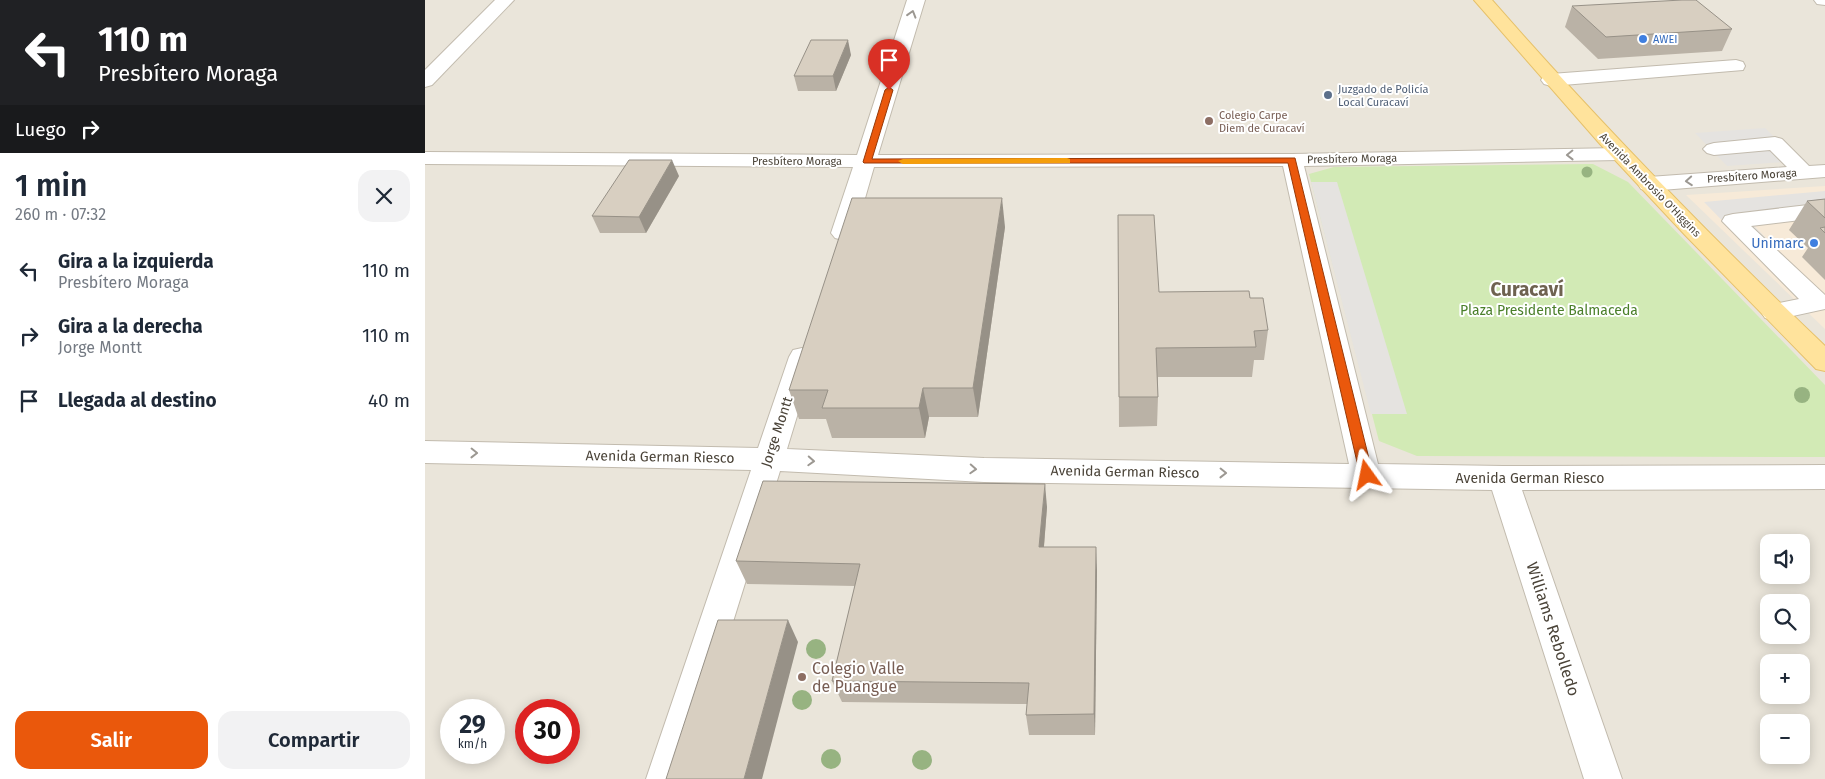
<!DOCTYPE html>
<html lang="es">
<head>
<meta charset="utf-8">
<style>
  :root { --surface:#fff; --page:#f2f2f3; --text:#1f2937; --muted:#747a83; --accent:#ea580c }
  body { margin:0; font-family:"Fira Sans",sans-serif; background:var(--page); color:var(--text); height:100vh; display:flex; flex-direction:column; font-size:19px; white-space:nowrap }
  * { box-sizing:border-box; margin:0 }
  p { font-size:16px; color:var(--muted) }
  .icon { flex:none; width:28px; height:28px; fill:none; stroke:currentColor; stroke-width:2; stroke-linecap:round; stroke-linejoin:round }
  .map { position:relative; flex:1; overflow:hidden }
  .details { display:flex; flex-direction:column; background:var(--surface); width:425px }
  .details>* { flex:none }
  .top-card { background:#202124; color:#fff; overflow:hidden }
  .tools { position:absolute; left:1335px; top:534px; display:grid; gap:10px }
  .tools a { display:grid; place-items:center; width:50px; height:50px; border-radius:10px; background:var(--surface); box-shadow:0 2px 12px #0003; font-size:25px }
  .speed { position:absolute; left:15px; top:699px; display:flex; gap:10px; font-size:25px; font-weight:700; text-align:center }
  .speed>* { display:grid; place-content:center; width:65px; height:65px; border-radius:50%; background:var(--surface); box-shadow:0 2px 12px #0003; line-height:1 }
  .speed small { font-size:12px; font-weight:400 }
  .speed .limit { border:8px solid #d22; background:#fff; color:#111 }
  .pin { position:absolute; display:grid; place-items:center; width:42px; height:42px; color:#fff; margin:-51px -21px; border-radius:50% 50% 50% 0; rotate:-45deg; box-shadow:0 0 5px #0007 }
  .pin .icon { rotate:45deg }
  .me { position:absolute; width:55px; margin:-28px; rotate:348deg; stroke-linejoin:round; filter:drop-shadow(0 0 4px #0008) }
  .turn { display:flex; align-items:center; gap:18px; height:105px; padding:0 15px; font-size:22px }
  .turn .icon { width:65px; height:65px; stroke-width:2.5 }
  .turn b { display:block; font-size:35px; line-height:42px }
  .then { display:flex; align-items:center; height:48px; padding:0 15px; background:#0003; gap:10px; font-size:19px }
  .round { display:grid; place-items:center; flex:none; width:52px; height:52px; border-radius:15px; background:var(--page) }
  .headline { display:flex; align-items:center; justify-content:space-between; height:85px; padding:0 15px }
  h1 { font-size:30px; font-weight:600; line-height:38px }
  .action { display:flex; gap:10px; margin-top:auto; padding:10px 15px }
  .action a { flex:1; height:58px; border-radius:15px; background:var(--accent); color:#fff; font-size:20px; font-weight:600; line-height:58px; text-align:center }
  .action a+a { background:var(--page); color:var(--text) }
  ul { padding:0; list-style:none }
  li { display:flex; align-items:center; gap:15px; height:65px; padding:0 15px }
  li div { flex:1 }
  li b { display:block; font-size:19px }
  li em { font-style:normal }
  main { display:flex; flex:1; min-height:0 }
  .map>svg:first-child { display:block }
  .residential { fill:#eae5da; fill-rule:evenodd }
  .commercial { fill:#f7ead8 }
  .green { fill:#d2eab5 }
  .parking { fill:#e5e3e0 }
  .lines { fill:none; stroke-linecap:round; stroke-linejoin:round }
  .minor-casing { stroke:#c2bbae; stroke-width:2 }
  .major-casing { stroke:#e6c16a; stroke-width:2 }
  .minor { fill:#fff; fill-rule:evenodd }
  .major { fill:#ffe39c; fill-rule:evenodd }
  .tree { fill:#97b381 }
  .wall { fill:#bab2a6 }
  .shaded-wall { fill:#979187 }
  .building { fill:#d8cfc1; stroke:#979187 }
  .oneway { stroke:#9c9892 }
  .route { fill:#ea580c; stroke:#983908 }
  .slow { fill:#f59e0b }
  .shop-dot { fill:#3f7fe0; stroke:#fff; stroke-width:2 }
  .service-dot { fill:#5c6f8a; stroke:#fff; stroke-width:2 }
  .education-dot { fill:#8d6e63; stroke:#fff; stroke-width:2 }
  .labels { text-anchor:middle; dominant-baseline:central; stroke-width:4; stroke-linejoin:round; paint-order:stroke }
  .far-shop-label { font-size:11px; fill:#366cbe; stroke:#fff; text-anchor:start }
  .far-service-label { font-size:11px; fill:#4e5e75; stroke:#fff; text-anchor:start }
  .far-education-label { font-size:11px; fill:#785e54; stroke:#fff; text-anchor:start }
  .far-street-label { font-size:11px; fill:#4b4439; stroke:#fff }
  .shop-label { font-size:14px; fill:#366cbe; stroke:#fff; text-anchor:end }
  .park-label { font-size:14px; fill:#4a7f2a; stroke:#fff }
  .street-label { font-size:14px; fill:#4b4439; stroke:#fff }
  .near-street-label { font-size:16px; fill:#4b4439; stroke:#fff }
  .near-education-label { font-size:16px; fill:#785e54; stroke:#fff; text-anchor:start }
  .district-label { font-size:19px; font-weight:bold; fill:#6e6250; stroke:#fff }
</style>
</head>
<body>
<main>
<section class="details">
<div class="top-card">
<div class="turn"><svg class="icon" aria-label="left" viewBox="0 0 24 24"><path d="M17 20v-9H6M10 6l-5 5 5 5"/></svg><div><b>110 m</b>Presbítero Moraga</div></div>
<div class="then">Luego<svg class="icon" aria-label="right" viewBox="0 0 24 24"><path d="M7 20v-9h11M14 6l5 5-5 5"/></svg></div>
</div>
<div class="headline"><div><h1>1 min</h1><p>260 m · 07:32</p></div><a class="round"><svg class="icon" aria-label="close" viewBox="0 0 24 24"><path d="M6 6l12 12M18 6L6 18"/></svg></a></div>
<ul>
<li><svg class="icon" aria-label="left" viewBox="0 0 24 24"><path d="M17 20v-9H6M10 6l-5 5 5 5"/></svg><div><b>Gira a la izquierda</b><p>Presbítero Moraga</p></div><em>110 m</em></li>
<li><svg class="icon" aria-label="right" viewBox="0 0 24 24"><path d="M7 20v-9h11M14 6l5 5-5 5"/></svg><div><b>Gira a la derecha</b><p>Jorge Montt</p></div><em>110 m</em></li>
<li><svg class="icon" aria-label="arrive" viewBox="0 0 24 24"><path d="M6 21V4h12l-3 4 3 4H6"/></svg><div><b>Llegada al destino</b></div><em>40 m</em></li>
</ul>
<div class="action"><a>Salir</a><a>Compartir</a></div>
</section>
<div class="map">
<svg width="1400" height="779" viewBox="0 0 1400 779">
  <rect width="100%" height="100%" fill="#f6f3ec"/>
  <path class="residential" d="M0,0H1400V779H0ZM1344,542H1376V575H1344ZM1344,602H1376V635H1344ZM1344,662H1376V695H1344ZM26,710H69V752H26ZM101,710H144V752H101ZM1344,722H1376V755H1344Z"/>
  <path class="commercial" d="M1400,186V329L1261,195Z"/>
  <path class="green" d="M1168,164L1203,182L1400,385V457L992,456L954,441L884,174L909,167Z"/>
  <g class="parking">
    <path d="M1340,128L1374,161L1302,166L1270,133Z"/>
    <path d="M886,182H912L982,414H946Z"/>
    <path d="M1400,191V209L1322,219L1400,297L1376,301L1279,202Z"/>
  </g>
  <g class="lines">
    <g class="minor-casing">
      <g id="minor">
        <path d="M70,0H89L7,85L0,87V70Z"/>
        <path d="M482,0H500L453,155L867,154L1194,148L1201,150L1205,154L1201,158L1194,160L879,166L953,464L1078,466L1400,465V489L1097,490L1197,779H1159L1067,490L559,482L355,471L259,779H221L326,470L0,463V441L333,448L364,357L368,350L377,348L386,350L390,357L362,449L559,458L924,464L858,166L449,167L430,233L426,238L418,240L410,238L406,233L428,167L0,164V152L432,155Z"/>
        <path d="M1389,0H1400V5L1392,4Z"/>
        <path d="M1311,60L1318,62L1320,66L1318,70L1126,86L1119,84L1116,80L1119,76L1126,74Z"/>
        <path d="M1350,137L1357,139L1384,166L1400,165V177L1224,191L1216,189L1213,184L1216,179L1224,177L1362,167L1345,150L1289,155L1282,153L1278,149L1282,145L1289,143Z"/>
        <path d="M1400,203V217L1326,226L1400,295V309L1349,320L1340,318L1336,312L1340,306L1374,299L1297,221L1300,216L1308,214Z"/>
      </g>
    </g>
    <g class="major-casing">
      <path id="major" d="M1049,0H1067C1173,121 1284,235 1400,346V371L1391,369L1260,235L1175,144Z"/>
    </g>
    <use href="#minor" class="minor"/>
    <use href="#major" class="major"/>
  </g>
  <g class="tree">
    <circle cx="1162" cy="172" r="5.5"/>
    <circle cx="1377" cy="395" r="8"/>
    <circle cx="391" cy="649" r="10"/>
    <circle cx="377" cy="700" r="10"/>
    <circle cx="406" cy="759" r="10"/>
    <circle cx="497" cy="760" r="10"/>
  </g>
  <g class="wall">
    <path d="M1147,6L1307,29L1297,51L1173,59L1140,27Z"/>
    <path d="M426,55L411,91H373L369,76Z"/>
    <path d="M254,176L221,233H175L167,216Z"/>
    <path d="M1400,199V280L1377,257L1383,248L1364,230L1382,201Z"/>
    <path d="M693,215L734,292L825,298L843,330L839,360H829L827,377H733V397L732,426L694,427Z"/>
    <path d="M580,227L553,417H504L500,438H407L401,419H374L364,390Z"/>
    <path d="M622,507L619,547L672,570L670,735H604L601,715L602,704L417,702L407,681L430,586L322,584L311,561Z"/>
  </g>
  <g class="shaded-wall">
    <path d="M423,40L426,55L411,91L408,76Z"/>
    <path d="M247,160L254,176L221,233L214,217Z"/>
    <path d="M577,198L580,227L553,417L548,388Z"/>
    <path d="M498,388L504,417L500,438L494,408Z"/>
    <path d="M620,484L622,507L617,570L614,547Z"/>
    <path d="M671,547L672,570L670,735L669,714Z"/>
    <path d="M363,620L373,642L337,779H319Z"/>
  </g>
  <g class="building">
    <path d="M1257,0H1271L1307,29L1181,37L1147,6Z"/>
    <path d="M386,40H423L408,76H369Z"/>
    <path d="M204,160H247L214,217L167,216Z"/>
    <path d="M427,198H577L548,388H498L494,408H397L403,390H364Z"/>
    <path d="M1400,199V218L1382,201Z"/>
    <path d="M693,215H729L734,292L824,291L825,298H838L843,330L829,331L831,347L731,348L733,397H694Z"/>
    <path d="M1400,227V233L1395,228Z"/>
    <path d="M338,481L620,484L614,547H671L669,714L601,715L604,683L407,681L435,564L311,561Z"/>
    <path d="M293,620H363L319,779H241Z"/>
  </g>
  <defs><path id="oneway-chevron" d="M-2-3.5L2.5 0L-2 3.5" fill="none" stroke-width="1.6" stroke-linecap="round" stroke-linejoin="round" transform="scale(1.25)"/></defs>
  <g class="oneway">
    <use href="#oneway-chevron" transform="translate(487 14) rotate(-73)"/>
    <use href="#oneway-chevron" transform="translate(1145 155) rotate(179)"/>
    <use href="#oneway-chevron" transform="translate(1264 181) rotate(176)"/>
    <use href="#oneway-chevron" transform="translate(49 453) rotate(1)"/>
    <use href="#oneway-chevron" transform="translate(386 461) rotate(3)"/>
    <use href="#oneway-chevron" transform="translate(548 469) rotate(3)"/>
    <use href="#oneway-chevron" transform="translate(798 473) rotate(1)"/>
  </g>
  <path class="route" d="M464,87L468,90L447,159L870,158L948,475L946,479H937L935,475L863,163H439L438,162L460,90Z"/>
  <path class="slow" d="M642,158L645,159V163L478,164L473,161L478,159Z"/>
  <g class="shop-dot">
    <circle cx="1218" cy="39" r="5"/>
    <circle cx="1389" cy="243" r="5"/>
  </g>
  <circle class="service-dot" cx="903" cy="95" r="5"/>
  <g class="education-dot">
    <circle cx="784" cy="121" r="5"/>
    <circle cx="377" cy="677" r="5"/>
  </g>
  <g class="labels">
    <g class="far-shop-label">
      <text x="1228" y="39">AWEI</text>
    </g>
    <g class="far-service-label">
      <text x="913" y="89">Juzgado de Policía<tspan x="913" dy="13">Local Curacaví</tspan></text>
    </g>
    <g class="far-education-label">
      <text x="794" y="115">Colegio Carpe<tspan x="794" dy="13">Diem de Curacaví</tspan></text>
    </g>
    <g class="far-street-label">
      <text transform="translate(927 159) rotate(-1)">Presbítero Moraga</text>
      <text x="372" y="161">Presbítero Moraga</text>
      <text transform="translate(1327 176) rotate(-4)">Presbítero Moraga</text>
      <text transform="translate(1225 185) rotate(46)">Avenida Ambrosio O'Higgins</text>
    </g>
    <g class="shop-label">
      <text x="1379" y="243">Unimarc</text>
    </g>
    <g class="park-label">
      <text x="1124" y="310">Plaza Presidente Balmaceda</text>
    </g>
    <g class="street-label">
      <text transform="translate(352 432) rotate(-72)">Jorge Montt</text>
      <text transform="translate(235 457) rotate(1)">Avenida German Riesco</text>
      <text transform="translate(700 472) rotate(1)">Avenida German Riesco</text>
      <text x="1105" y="478">Avenida German Riesco</text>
    </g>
    <g class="near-street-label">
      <text transform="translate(1128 629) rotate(72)">Williams Rebolledo</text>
    </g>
    <g class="near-education-label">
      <text x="387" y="668">Colegio Valle<tspan x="387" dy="18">de Puangue</tspan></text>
    </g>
    <g class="district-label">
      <text x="1102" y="289">Curacaví</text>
    </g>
  </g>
</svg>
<div class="tools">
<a><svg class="icon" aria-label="sound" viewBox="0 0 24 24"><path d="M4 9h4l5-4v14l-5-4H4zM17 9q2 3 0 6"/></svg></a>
<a><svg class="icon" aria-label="search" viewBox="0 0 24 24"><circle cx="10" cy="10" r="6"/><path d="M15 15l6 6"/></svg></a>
<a>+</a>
<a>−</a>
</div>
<div class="speed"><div>29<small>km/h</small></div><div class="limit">30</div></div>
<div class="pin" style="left:464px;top:90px;background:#d93025"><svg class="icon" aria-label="arrive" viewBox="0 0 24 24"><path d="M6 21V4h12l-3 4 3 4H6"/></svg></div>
<svg class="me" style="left:942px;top:475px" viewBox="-20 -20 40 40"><path d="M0-17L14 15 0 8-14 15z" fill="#ea580c" stroke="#fff" stroke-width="4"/></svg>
</div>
</main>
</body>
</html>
